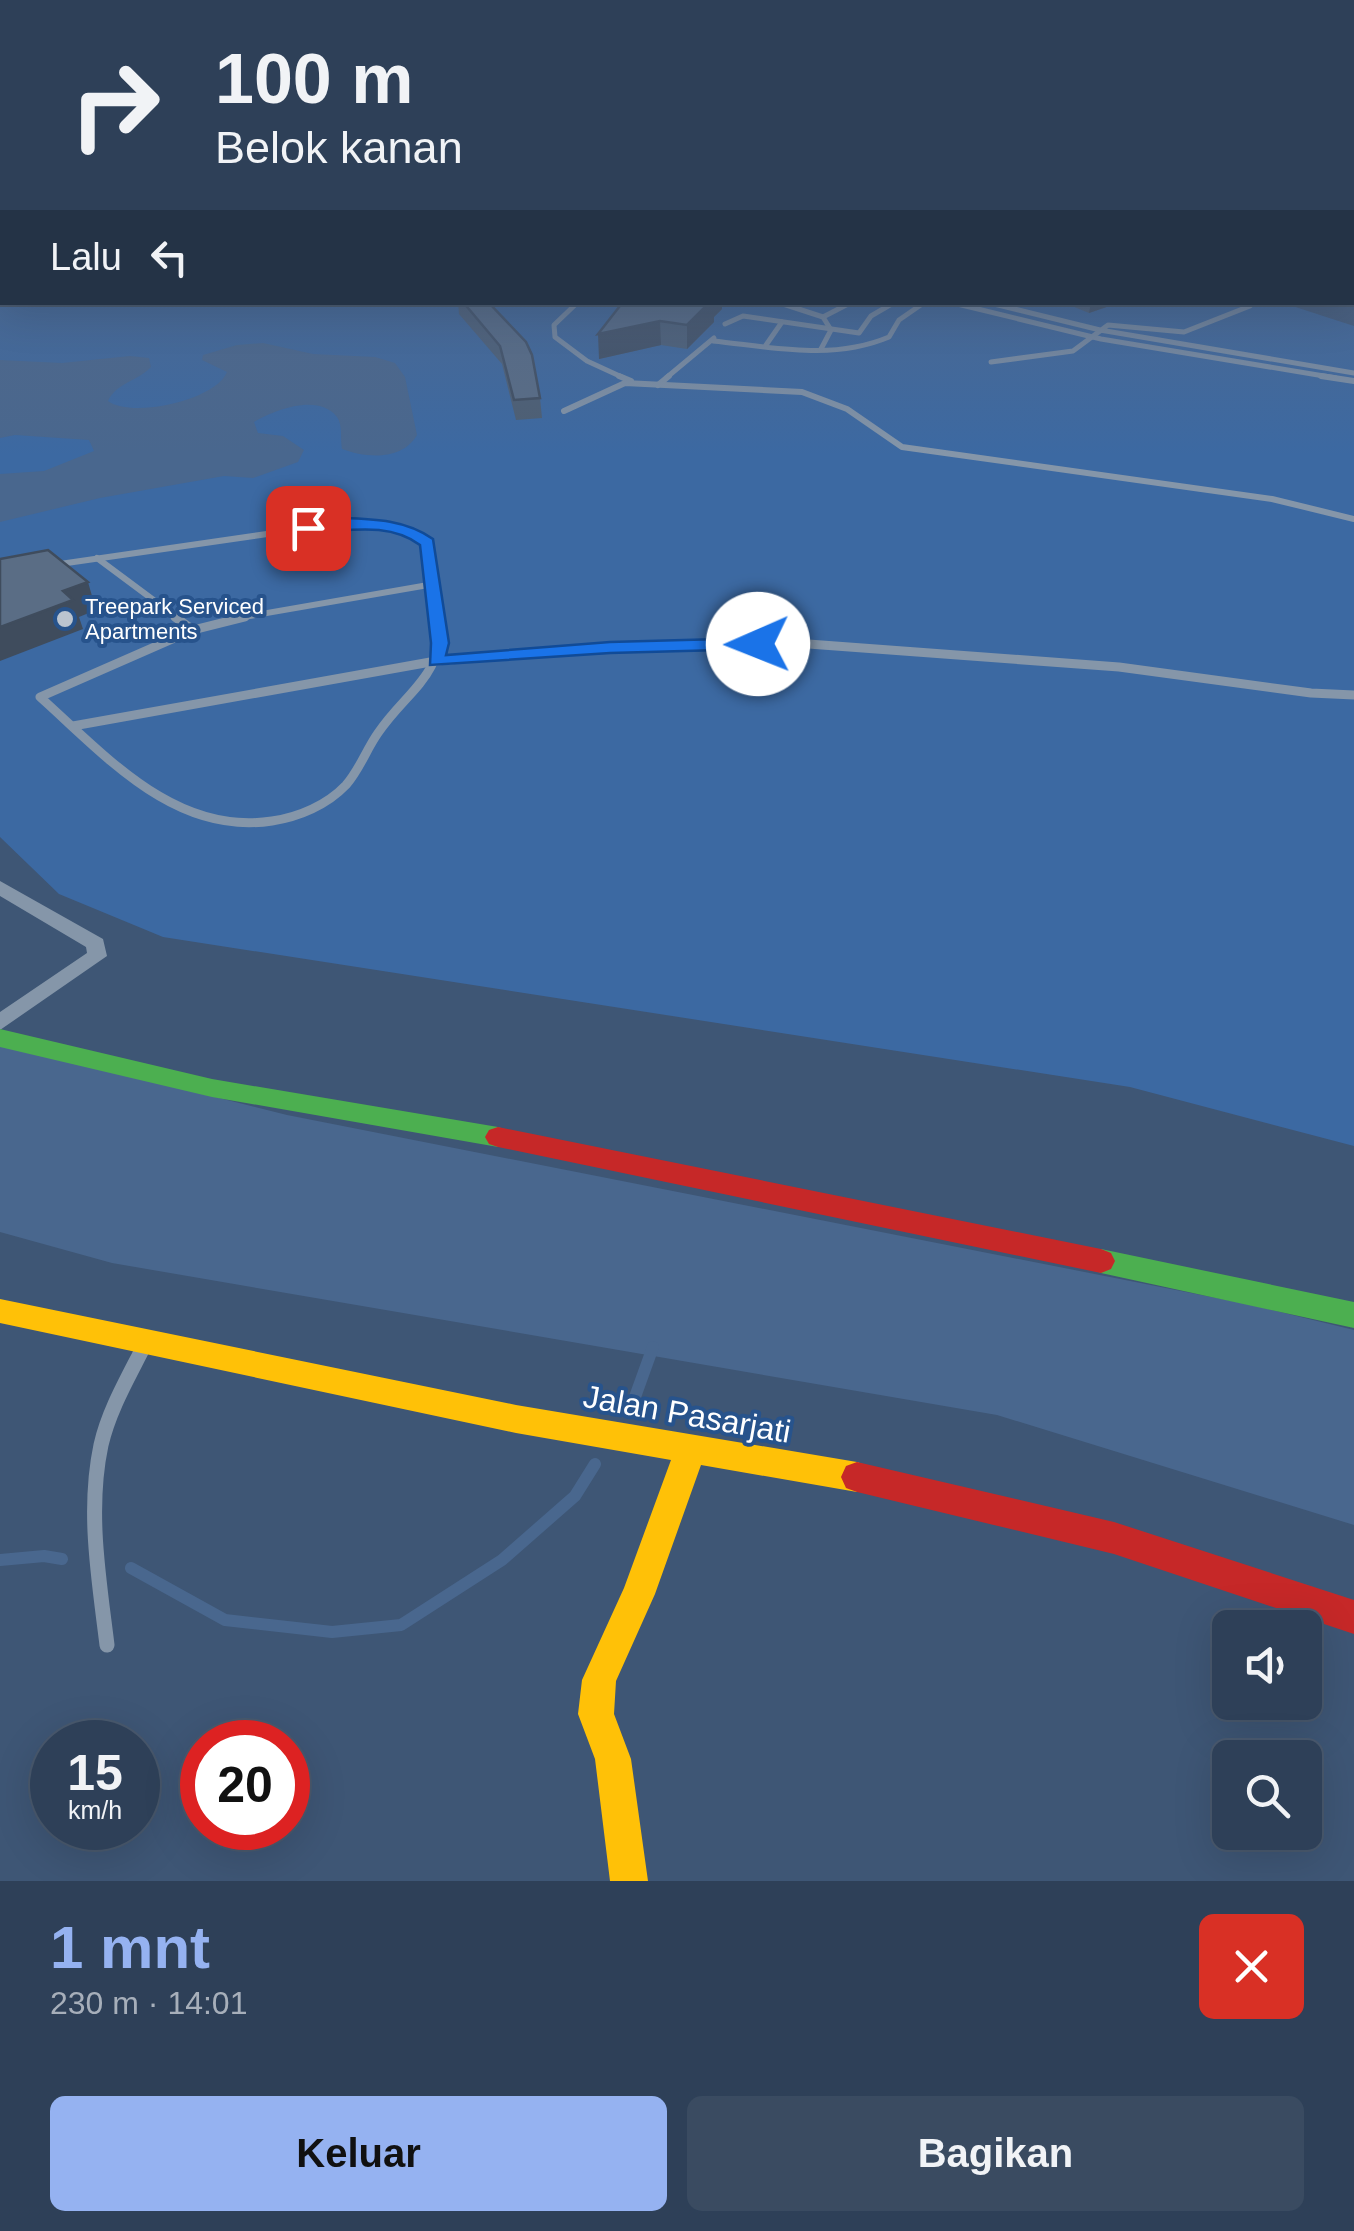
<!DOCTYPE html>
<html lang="id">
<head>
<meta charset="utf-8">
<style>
  :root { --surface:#2e4058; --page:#3a4b61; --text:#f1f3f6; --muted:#a7afba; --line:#49596e; --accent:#95b2f1 }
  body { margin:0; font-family:Arial,sans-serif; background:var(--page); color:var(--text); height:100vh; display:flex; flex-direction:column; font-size:38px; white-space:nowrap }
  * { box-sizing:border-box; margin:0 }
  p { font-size:32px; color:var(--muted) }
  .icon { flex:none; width:55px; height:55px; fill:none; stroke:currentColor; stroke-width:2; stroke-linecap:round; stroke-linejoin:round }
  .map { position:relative; height:1881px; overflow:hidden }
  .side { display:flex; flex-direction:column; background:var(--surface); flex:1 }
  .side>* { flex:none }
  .guide { position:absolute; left:0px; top:0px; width:1355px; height:305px; box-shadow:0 10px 40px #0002,0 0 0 2px var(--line); background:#2e4058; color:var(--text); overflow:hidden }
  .fabs { position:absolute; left:1212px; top:1610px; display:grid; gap:20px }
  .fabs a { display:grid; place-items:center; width:110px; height:110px; border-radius:15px; background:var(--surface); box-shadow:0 10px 40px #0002,0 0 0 2px var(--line); font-size:50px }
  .speed { position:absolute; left:30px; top:1720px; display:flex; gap:20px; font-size:50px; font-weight:700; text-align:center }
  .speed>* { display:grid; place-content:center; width:130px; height:130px; border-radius:50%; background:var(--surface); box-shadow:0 10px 40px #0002,0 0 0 2px var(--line); line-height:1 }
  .speed small { font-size:25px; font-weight:400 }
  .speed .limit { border:15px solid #d22; background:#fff; color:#111 }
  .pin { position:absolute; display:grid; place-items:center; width:85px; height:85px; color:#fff; margin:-42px; border-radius:20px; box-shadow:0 5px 15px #0006 }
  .me { position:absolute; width:110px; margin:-55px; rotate:269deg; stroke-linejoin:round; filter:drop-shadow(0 0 8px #0008) }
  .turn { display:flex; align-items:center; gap:35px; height:210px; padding:0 50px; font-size:45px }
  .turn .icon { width:130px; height:130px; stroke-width:2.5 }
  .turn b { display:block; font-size:70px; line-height:85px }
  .then { display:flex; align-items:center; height:95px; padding:0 50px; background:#0003; gap:20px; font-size:38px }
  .round { display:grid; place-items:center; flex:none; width:105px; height:105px; border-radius:15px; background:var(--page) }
  .summary { display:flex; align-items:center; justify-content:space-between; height:170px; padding:0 50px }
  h1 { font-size:60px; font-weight:700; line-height:75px; color:var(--accent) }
  .action { display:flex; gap:20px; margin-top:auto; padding:20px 50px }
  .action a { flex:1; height:115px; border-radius:15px; background:var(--accent); color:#111; font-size:40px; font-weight:700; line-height:115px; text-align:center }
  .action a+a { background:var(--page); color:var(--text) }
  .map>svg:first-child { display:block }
  .green { fill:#3c69a2 }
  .water { fill:#49678e }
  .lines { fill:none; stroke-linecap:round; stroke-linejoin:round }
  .stream { stroke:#49678e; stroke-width:12 }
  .lane-far3 { stroke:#8596a9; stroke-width:5 }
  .lane-far2 { stroke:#8596a9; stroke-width:6 }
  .lane-far1 { stroke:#8596a9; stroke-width:9 }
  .lane { stroke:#8596a9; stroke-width:15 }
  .street { fill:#8596a9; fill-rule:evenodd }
  .fast { fill:#4caf50; fill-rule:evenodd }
  .slow { fill:#ffc107; fill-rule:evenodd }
  .jam { fill:#c62828; fill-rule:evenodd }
  .wall { fill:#4d5e72 }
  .shaded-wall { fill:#3f4c5d }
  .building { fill:#5a6d85; stroke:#3f4c5d; stroke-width:2.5 }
  .route { fill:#1a73e8; stroke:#114b97; stroke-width:2.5 }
  .poi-dot { fill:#bbc4cf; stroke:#27538c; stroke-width:4 }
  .labels { text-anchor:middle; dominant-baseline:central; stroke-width:8; stroke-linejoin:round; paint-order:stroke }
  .far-poi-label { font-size:22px; fill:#fff; stroke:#27538c; text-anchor:start }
  .near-street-label { font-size:32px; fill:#fff; stroke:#27538c }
</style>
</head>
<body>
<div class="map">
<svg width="1354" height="1881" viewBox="0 0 1354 1881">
  <rect width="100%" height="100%" fill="#3e5675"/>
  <path class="green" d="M0,192L2,302H1280L1354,326V1146L1130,1087L163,937L59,894L0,837Z"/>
  <g class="water">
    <path d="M263,343L313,354L375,357L395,363L405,377L417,435C402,461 366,458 342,449C340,439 343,425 337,417C318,393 275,410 254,422L258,433L283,436L304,450L298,462L253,478L224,476L100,498L0,522V474L44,471L94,451L89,440L15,435L0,438V360L62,363L130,356L149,358L151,367C138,381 116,383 108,401C132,419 216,400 227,372L202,360L203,355L237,345Z"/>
    <path d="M0,1043L287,1115L1247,1304L1354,1330V1525L997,1415L112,1263L0,1232Z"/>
  </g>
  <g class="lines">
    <g class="stream">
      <path d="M631,1408L653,1347"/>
      <path d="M0,1560L44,1556L62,1559"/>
      <path d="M131,1568L225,1620L332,1632L401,1625L502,1560L575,1496L595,1464"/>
    </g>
    <g class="lane-far3">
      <path d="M578,302L554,325L555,337L587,361L624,378"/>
      <path d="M777,302L823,317L831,330L821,349"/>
      <path d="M949,302L1101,339L1336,378"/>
      <path d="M986,302L1100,330L1354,373"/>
      <path d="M823,317L852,302"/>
      <path d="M725,324L743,316L859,333L871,316L895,302"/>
      <path d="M713,341C772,347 832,361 889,337L899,320L925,302"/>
      <path d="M766,345L782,322"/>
      <path d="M991,362L1073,351L1108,325L1184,332L1250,306"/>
      <path d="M666,378L714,338"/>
    </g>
    <g class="lane-far2">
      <path d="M619,376L631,381"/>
      <path d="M1321,376L1354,381"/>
      <path d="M658,385L669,376"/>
      <path d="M564,411L625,383L802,392L847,409L902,447L1272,499L1354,519"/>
      <path d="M97,558L179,619"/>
      <path d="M53,565L343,523C374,524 401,526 428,543L440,619"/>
      <path d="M232,619L434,584"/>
    </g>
    <g class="lane-far1">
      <path d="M175,617L193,630"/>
      <path d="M245,617L193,630L40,697C106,756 175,836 272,821C299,817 327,805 346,785C360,769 366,750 378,733C408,689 444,677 440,617"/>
      <path d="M73,726L436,661L610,647L795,643L1119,667L1311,693L1354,695"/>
    </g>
    <path class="lane" d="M107,1645C99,1579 87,1511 101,1445C109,1410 128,1378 144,1346"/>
    <path class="street" d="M0,881L103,939L107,956L0,1030V1012L87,953L86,947L0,896Z"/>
    <g class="fast">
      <path d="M0,1029L212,1079L498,1127L507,1130L511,1137L507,1144L498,1147L212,1097L0,1047Z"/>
      <path d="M1101,1249L1354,1302V1328L1101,1273L1091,1269L1087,1261L1091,1253Z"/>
    </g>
    <path class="slow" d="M0,1299L516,1405L857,1462L868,1466L873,1477L868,1488L857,1492L701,1465L655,1594L616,1681L614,1714L631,1759L648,1881H610L595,1759L578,1714L582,1680L624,1588L671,1460L516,1433L0,1323Z"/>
    <g class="jam">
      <path d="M1352,295H1354V303L1352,302Z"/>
      <path d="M498,1127L1101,1249L1111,1253L1115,1261L1111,1269L1101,1273L498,1147L489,1144L485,1137L489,1130Z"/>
      <path d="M857,1462L1114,1522L1354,1600V1634L1114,1554L857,1492L846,1488L841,1477L846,1466Z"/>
    </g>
  </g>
  <g class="wall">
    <path d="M458,302H488L540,398L542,418L516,420L502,364L459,314Z"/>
    <path d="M623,302L722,309L714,317V322L687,349L661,345L599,359Z"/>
    <path d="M1062,302H1121L1089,313Z"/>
  </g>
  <g class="shaded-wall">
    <path d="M710,302H722V309L714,317V322L687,349V325Z"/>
    <path d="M1091,302H1121L1089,313Z"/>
    <path d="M660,321L661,345L599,359L598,334Z"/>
    <path d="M88,582L96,610L79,617L83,629L0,661V627L63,591Z"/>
  </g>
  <g class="building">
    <path d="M463,302H488L526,342L532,355L540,398L514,400L500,346Z"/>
    <path d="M623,302H710L687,325L660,321L598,334Z"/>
    <path d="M48,550L88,582L63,591L73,600L0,627V559Z"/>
  </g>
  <linearGradient id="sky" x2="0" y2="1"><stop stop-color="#222f40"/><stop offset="0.42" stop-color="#526889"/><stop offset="1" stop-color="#526889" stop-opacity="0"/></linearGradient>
  <rect width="1354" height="455" fill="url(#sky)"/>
  <path class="route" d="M343,518C375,519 406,520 433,539L449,643L446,655L610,642L758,638L767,644L758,649L610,653L430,665L431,643L420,545C378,514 320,541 300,528Z"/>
  <circle class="poi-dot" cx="65" cy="619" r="10"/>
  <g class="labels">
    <g class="far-poi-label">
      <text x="85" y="606">Treepark Serviced<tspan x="85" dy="25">Apartments</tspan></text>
    </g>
    <g class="near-street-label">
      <text transform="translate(687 1414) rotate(10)">Jalan Pasarjati</text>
    </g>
  </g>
</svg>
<div class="fabs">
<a><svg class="icon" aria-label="sound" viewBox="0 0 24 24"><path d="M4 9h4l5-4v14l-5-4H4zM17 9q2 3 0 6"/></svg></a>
<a><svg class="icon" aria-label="search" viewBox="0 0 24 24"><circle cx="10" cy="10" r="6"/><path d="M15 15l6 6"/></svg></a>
</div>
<div class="speed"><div>15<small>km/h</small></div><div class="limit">20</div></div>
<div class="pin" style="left:308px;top:528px;background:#d93025"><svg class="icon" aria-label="arrive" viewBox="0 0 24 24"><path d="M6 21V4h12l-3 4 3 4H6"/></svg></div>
<svg class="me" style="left:758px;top:644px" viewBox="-20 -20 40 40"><circle r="19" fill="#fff"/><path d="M0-13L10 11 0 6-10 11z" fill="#1a73e8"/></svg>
<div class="guide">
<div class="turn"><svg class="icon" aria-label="right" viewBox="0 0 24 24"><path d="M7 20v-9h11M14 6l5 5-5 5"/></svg><div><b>100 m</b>Belok kanan</div></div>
<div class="then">Lalu<svg class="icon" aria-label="left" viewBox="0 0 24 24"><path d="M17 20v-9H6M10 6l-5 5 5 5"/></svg></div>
</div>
</div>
<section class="side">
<div class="summary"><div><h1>1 mnt</h1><p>230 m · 14:01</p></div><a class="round" style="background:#d93025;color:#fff"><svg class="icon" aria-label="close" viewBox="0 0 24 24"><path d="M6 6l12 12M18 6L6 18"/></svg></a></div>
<div class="action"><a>Keluar</a><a>Bagikan</a></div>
</section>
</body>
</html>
